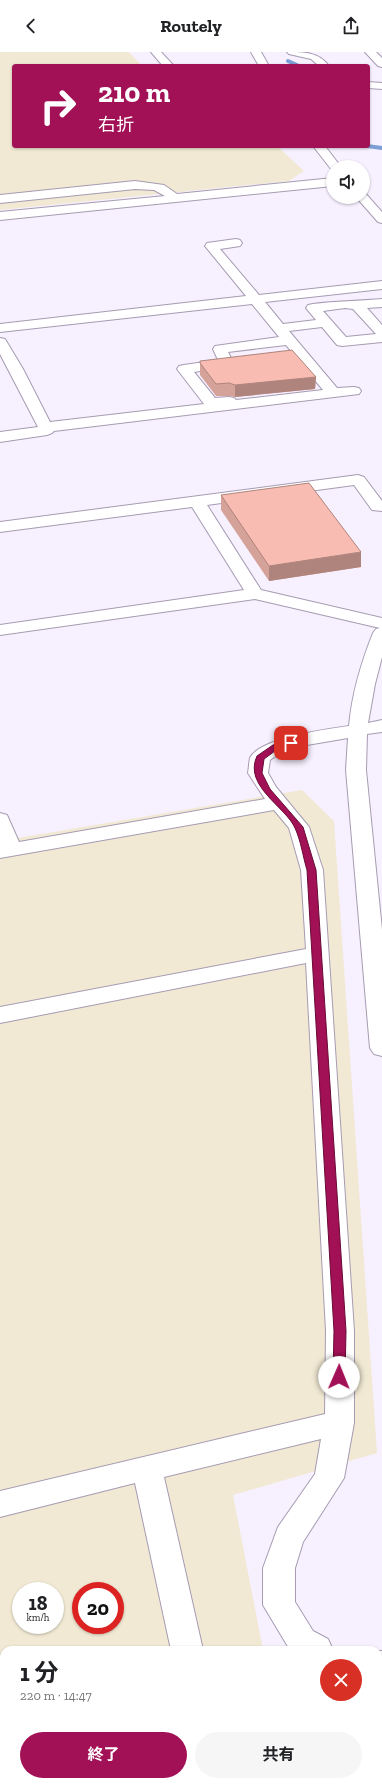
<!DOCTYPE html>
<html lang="ja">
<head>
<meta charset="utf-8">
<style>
  :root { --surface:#fff; --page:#f6f6f6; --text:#202124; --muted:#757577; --accent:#a21055 }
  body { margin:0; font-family:"Zilla Slab","Noto Sans JP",serif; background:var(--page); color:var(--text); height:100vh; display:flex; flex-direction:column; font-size:15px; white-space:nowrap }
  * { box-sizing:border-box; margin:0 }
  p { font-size:13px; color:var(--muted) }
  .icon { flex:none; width:22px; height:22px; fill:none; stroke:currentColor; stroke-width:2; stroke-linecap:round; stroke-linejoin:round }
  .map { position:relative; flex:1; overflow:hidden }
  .panel { position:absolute; left:0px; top:1594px; width:382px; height:140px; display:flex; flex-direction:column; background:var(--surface); border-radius:12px 12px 0 0; box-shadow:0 1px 3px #0004 }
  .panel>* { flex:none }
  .guide { position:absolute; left:12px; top:12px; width:358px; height:84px; border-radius:4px; box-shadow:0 1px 3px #0004; background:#a21055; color:#fff; overflow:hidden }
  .buttons { position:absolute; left:326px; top:108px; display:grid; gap:8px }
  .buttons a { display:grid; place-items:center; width:44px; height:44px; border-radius:50%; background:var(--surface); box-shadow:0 1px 3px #0004; font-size:20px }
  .speed { position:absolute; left:12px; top:1530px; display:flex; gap:8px; font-size:20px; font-weight:700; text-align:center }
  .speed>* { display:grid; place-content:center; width:52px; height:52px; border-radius:50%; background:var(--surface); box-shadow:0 1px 3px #0004; line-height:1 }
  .speed small { font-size:10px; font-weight:400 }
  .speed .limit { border:6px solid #d22; background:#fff; color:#111 }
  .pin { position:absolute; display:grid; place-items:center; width:34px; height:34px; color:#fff; margin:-17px; border-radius:8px; box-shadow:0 2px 6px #0006 }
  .me { position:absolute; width:44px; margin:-22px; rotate:1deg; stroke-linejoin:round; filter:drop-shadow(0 0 3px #0008) }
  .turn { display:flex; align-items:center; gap:14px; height:84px; padding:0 20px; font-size:18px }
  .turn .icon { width:52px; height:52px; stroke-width:2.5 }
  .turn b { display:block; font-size:28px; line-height:34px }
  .round { display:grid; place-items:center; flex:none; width:42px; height:42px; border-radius:21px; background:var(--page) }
  .summary { display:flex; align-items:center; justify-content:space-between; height:68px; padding:0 20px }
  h1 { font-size:24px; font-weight:700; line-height:30px }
  .primary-button { display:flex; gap:8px; margin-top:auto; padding:8px 20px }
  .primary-button a { flex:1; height:46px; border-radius:24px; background:var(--accent); color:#fff; font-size:16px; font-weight:700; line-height:46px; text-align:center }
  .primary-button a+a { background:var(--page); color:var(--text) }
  header { display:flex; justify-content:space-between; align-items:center; height:52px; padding:0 20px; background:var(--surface); font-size:18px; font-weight:700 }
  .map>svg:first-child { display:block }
  .industrial { fill:#f1e9d3; fill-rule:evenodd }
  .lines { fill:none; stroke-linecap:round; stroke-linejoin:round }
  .stream { stroke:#7d9fd5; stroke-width:4 }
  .minor-casing { stroke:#a69bb2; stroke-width:2 }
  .minor { fill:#fff; fill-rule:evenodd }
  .wall { fill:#d5a299 }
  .shaded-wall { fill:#ae847d }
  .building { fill:#f8bcb2; stroke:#ae847d }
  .route { fill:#a21055; stroke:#690a37 }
</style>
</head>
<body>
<header><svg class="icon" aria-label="back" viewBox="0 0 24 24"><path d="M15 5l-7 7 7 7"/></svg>Routely<svg class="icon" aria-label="share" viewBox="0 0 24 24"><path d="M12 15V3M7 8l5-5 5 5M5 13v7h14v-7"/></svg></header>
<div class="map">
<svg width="382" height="1734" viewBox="0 0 382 1734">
  <rect width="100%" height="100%" fill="#f7f0ff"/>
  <g class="industrial">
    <path d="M0,0H129L142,14H14V94H277L304,119L289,129L0,158Z"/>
    <path d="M302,738L334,769L377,1401L233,1443L263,1598H4V1730H327L331,1734H0V789ZM21,1539H55V1573H21ZM81,1539H115V1573H81Z"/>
  </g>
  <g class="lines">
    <g class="stream">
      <path d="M288,9L299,14"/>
      <path d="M367,94L382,96"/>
    </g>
    <g class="minor-casing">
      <g id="minor">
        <path d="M151,0H161L174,14H163Z"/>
        <path d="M251,0H261L269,14H259Z"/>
        <path d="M287,0C304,0 319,0 329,14H319L311,7L289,2Z"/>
        <path d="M365,0H376L382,6V15L378,14Z"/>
        <path d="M368,30L382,31V37L368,36Z"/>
        <path d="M313,94H325L341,115H333V118L331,117Z"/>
        <path d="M333,126V134L0,168V160L165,144L154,138L135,137L0,151V143L135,129L164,133L177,142Z"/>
        <path d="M363,142H366L382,160V171L378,170L356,145H363Z"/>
        <path d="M236,187L240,188L242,191L240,194L220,197L259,243L382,229V237L265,250L283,272L316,268L306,256L308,253L313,252C336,249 359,249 382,247V255L367,256L382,273V290L342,294L337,293L322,275L289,279L337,336L354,335L359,336L361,339L359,342L54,379L52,381L47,383L0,390V380L38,375L0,302V286L5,287L23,317L50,370L204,352L177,317L179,314L184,313L218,308L213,297L215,294L279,285L252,252L0,280V272L246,244L205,194L207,191ZM345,256L353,257L376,282L346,285L323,259ZM286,293L323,338L236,348L234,346L229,345L215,346L194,320L235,313L237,310L235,307L231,306L228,300Z"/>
        <path d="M358,423L364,425L382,449V459L372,458L354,433L207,453L261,538L382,566V605L375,632L368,671L382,668V680L367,682L366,718L382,878V1004L374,1002L370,996L346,718L348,686L307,693L283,699L270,708L268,721L276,735L309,775L323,818L354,1279V1371L344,1426L303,1490L295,1516V1550L313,1579L328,1587L333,1598H290L263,1553V1516L278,1475L315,1422L321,1387L164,1425L203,1598H171L135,1431L0,1465V1439L325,1362L326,1279L306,911L0,971V955L306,897L301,818L289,776L274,758L0,806V761L7,763L19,790L265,747L248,721C249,716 249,710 250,706C259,686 328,677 349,674C352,641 361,611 373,581L376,577L380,576L255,547L0,583V573L244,538L192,455L0,480V470Z"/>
        <rect x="378" y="1599" width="4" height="30"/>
        <path d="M199,1730H233L234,1734H200Z"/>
      </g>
    </g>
    <use href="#minor" class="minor"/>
  </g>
  <g class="wall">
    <path d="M200,309L316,325L315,337L235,345L229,344H216L200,323Z"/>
    <path d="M221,443L361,515L269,529L221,458Z"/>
  </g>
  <g class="shaded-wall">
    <path d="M316,325L315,337L235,345V333Z"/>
    <path d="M361,500V515L269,529V514Z"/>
  </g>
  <g class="building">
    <path d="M292,298L316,325L235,333L229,331L216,332L200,311V309Z"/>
    <path d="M309,431L361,500L269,514L221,443Z"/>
  </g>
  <path class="route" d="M291,688L294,689V692L279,696L264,707L262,721L270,737L303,775L316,818L346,1279L345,1325L343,1328L339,1330L335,1328L333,1325L334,1279L307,818C303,805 301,789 295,776C286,755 243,734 257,704L273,693Z"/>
</svg>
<div class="buttons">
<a><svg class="icon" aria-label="sound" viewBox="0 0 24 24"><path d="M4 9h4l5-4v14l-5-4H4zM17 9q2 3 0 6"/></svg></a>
</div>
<div class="speed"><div>18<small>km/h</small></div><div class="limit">20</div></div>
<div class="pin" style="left:291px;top:691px;background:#d93025"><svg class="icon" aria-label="arrive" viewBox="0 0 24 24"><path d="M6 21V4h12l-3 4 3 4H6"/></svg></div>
<svg class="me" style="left:339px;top:1325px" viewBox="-20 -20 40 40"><circle r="19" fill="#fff"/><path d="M0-13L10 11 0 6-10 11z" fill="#a21055"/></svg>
<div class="guide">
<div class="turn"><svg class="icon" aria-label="right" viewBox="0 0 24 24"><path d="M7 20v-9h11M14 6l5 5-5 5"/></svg><div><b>210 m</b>右折</div></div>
</div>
<section class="panel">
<div class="summary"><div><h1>1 分</h1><p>220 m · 14:47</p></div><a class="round" style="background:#d93025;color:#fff"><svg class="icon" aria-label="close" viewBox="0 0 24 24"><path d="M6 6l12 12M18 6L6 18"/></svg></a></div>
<div class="primary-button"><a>終了</a><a>共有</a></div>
</section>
</div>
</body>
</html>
